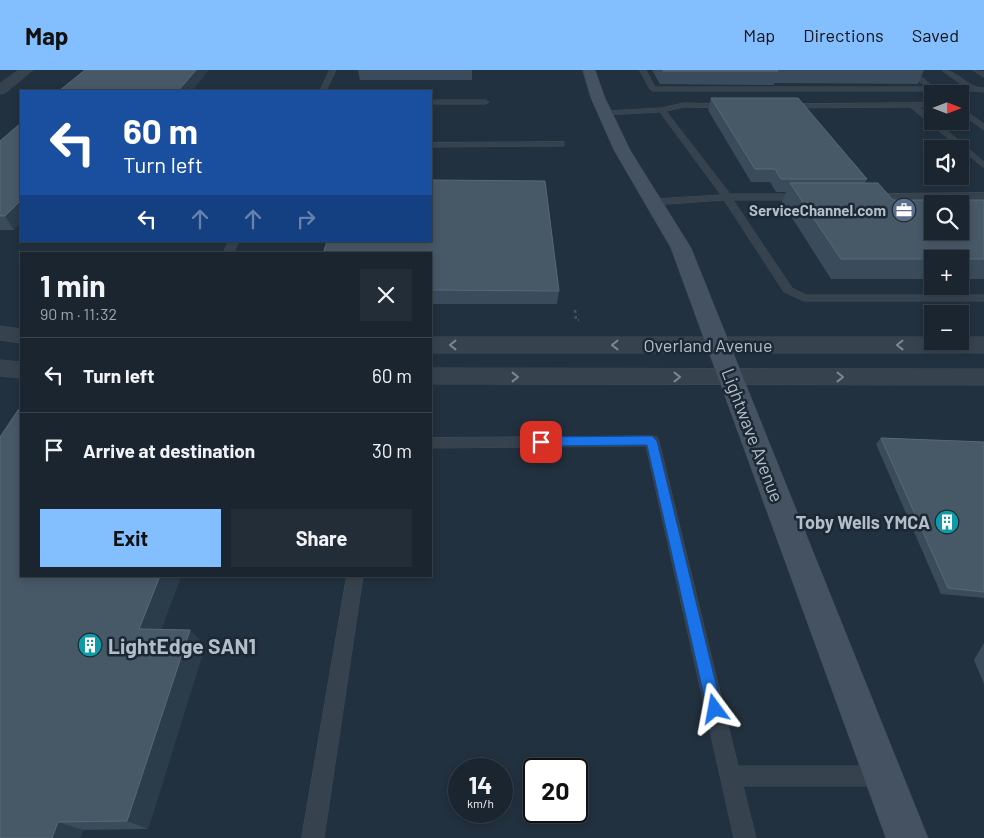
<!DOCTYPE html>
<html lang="en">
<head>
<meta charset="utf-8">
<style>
  :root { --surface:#1a252f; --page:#232d37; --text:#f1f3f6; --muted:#9fa5aa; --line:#38424b; --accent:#83bffe }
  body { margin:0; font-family:Barlow,sans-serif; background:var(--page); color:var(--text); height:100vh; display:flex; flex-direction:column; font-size:19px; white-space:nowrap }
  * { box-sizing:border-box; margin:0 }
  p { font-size:16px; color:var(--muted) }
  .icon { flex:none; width:28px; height:28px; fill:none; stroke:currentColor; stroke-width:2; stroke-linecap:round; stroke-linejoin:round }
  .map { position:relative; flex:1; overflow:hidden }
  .sheet { position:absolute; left:20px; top:182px; width:412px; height:325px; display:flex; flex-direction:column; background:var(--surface); border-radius:0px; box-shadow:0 2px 8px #0003,0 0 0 1px var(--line) }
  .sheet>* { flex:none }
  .banner { position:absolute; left:20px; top:20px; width:412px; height:152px; border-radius:0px; box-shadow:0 2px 8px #0003,0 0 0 1px var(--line); background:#1a4fa0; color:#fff; overflow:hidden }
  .needle { width:32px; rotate:90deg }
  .buttons { position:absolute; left:924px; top:15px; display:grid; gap:10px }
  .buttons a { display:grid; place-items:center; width:45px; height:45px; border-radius:0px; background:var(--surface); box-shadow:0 2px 8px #0003,0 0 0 1px var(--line); font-size:25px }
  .speed { position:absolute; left:448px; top:688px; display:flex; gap:10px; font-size:25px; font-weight:700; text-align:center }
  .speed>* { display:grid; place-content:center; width:65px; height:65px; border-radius:50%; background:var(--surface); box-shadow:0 2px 8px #0003,0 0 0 1px var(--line); line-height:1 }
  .speed small { font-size:12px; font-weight:400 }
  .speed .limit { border:2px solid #111; border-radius:8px; background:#fff; color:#111 }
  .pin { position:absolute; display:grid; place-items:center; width:42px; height:42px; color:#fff; margin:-21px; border-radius:10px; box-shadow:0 2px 8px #0006 }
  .me { position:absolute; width:55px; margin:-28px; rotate:347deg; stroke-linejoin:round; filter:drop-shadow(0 0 4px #0008) }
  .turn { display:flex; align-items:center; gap:18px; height:105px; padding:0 20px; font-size:22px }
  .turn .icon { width:65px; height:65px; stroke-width:2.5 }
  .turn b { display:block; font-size:35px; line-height:42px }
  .lanes { display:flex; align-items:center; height:48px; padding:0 20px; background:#0003; justify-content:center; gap:25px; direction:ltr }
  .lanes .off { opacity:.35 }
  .round { display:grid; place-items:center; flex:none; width:52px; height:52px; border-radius:0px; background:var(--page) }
  .headline { display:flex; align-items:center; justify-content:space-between; height:85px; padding:0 20px }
  h1 { font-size:30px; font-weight:700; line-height:38px }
  .action { display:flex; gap:10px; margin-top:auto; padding:10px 20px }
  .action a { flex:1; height:58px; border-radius:0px; background:var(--accent); color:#111; font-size:20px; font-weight:700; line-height:58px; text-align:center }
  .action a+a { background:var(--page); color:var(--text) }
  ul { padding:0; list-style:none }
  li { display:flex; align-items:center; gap:15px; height:75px; padding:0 20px; border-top:1px solid var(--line) }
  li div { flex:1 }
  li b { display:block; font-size:19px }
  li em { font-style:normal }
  header { display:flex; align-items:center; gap:30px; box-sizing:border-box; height:70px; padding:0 25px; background:var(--accent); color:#111 }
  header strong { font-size:24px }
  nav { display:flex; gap:28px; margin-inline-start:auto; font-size:18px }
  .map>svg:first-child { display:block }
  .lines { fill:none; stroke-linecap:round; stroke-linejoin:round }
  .service-casing { stroke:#3f4c57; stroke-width:1 }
  .tertiary-casing { stroke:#3f4c57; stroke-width:1 }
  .secondary-casing { stroke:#3f4c57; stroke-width:1 }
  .path { stroke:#3d5857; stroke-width:2.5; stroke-dasharray:3 3; stroke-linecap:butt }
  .service { fill:#36434f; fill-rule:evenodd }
  .tertiary { fill:#36434f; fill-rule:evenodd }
  .secondary { fill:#445262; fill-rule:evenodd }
  .wall { fill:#3a4c5b }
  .shaded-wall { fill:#2b3c4b }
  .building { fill:#475867; stroke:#586877; fill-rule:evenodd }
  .oneway { stroke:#7a8793 }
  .route { fill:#1a73e8; stroke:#114b97 }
  .labels { text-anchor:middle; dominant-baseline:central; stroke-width:5; stroke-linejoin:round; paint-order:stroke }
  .far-poi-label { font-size:15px; font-weight:bold; fill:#b2beca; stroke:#1c2833; text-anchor:end }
  .street-label { font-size:18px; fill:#b2beca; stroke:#1c2833 }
  .poi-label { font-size:18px; font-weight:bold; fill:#b2beca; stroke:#1c2833; text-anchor:end }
  .near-poi-label { font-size:21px; font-weight:bold; fill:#b2beca; stroke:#1c2833; text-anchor:start }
</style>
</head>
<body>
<header>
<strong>Map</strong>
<nav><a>Map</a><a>Directions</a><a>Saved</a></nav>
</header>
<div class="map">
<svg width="984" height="768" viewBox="0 0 984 768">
  <rect width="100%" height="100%" fill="#22313f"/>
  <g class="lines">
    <g class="service-casing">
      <g id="service">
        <path d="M330,0H336L326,21H320Z"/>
        <path d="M640,0H646L655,17H926L906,0H913L936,19L933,21H653L650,19Z"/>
        <path d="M942,0C959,0 966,18 984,18V22L971,21Z"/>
        <path d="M973,0L984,2V7Z"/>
        <path d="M431,30H486L489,32L486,34H431Z"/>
        <path d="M684,33L727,34L731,36L727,38L684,37L666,41L730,124H801L805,127L801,130H733L792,218L806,225H984V231H804L784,222L724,130L654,135L650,132L654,129L721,125L660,42L605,45L601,43L605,41L661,38Z"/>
        <path d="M932,33V37H919L932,49V51H936L984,92V98L910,37L786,38L782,36L786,34Z"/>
        <path d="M960,37L984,54V60L960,43Z"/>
        <path d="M564,72V76H561L431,77V73Z"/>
        <path d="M984,123V129L873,130L869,127L873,124Z"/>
        <path d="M229,171H239L233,184H223Z"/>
        <path d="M652,366L657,367L659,371L738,696H882L889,699L892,706L889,713L882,716H743L756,768H734L646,376L431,378V368Z"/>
        <path d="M347,506H363L324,768H302Z"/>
      </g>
    </g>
    <g class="tertiary-casing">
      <g id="tertiary">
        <path d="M19,0H33L5,23L0,24V14Z"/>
        <path d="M0,256L21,259V273L0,270Z"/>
        <path d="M431,267H932V271H960V267H984V283H431Z"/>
        <path d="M0,290L21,292V308L0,306Z"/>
        <path d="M431,298L984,299V315L431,314Z"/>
      </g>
    </g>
    <g class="secondary-casing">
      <path id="secondary" d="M583,0H595L605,28L630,80L691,178L928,768H886L671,178L614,80L591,28Z"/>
    </g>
    <path class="path" d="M575,240L576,250H579"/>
    <use href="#service" class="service"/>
    <use href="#tertiary" class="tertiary"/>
    <use href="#secondary" class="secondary"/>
  </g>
  <g class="wall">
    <path d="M358,0H472V10H360Z"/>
    <path d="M652,0H924L918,14L774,13V15L660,14Z"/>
    <path d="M711,28L867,109L865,113L893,130H984V209H960V189H932V209H831L782,132L786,122H776L770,112H751L708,40Z"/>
    <path d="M0,71L14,160H0Z"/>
    <path d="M431,184L559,221L557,234H431Z"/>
    <path d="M881,368L984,372V528L941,524L876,374Z"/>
    <path d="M21,506H181L161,559L190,560L205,576L148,759L83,760L80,768H0Z"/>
    <path d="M984,573V614L974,590Z"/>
  </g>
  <g class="shaded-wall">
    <path d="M196,0H209L192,21H178Z"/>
    <path d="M21,130V152L14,160L5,146Z"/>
    <path d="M160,506H181L156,574L139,559Z"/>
    <path d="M190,560L205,576L148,759L127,751Z"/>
    <path d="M58,752L83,760L80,768H52Z"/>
  </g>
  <g class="building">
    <path d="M85,0H196L178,21H59Z"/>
    <path d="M663,0H777L778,1H663Z"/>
    <path d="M711,28H798L867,109H781L775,99H755Z"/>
    <path d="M21,53V130L5,146H0V71Z"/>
    <path d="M431,110L545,111L559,221L431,220V184H323L327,171H431Z"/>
    <path d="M790,113H878L893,130H984V189H841ZM932,134H960V161H932Z"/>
    <path d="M18,340H21V506H160L139,559L190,560L127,751L58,752L52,768H0V367Z"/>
    <path d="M881,368L984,372V522L948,518Z"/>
  </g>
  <defs><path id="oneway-chevron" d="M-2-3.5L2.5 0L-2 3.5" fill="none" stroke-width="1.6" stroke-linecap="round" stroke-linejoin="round" transform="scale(1.25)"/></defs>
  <g class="oneway">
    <use href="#oneway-chevron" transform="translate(453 275) rotate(-180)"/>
    <use href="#oneway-chevron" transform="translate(615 275) rotate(-180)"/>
    <use href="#oneway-chevron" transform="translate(900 275) rotate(180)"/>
    <use href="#oneway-chevron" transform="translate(515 307)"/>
    <use href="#oneway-chevron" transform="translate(677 307)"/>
    <use href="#oneway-chevron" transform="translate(840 307)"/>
  </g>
  <path class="route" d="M652,366L657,371L722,639L720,644L715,646L709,644L707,639L647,375L541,376L536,372L541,367Z"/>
  <defs>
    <g id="office-disc" transform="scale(1.25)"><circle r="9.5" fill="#5c6f8a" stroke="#1c2833"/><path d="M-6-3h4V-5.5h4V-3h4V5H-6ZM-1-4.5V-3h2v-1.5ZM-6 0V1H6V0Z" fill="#fff"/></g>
    <g id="building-disc" transform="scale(1.25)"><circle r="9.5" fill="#0f9aa8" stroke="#1c2833"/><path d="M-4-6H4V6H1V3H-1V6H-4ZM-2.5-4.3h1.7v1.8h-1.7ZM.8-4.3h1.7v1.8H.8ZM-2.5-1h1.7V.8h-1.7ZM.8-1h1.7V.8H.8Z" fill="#fff"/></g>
  </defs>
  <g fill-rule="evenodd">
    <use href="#office-disc" x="904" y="140"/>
    <use href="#building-disc" x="947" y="452"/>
    <use href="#building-disc" x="90" y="575"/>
  </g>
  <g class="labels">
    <g class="far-poi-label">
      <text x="886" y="140">ServiceChannel.com</text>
    </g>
    <g class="street-label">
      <text x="708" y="275">Overland Avenue</text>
      <text transform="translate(753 365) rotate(69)">Lightwave Avenue</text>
    </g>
    <g class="poi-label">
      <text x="930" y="452">Toby Wells YMCA</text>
    </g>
    <g class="near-poi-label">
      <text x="108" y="575">LightEdge SAN1</text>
    </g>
  </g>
</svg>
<div class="buttons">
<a><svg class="needle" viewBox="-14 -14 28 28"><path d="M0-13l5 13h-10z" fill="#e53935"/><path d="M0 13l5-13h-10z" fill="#9fa5aa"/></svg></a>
<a><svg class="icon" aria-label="sound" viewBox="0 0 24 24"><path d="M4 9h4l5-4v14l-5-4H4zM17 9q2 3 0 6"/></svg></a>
<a><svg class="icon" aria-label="search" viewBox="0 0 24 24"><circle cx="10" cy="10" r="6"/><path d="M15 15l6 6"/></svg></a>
<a>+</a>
<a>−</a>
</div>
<div class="speed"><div>14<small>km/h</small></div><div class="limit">20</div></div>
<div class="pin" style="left:541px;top:372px;background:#d93025"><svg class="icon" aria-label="arrive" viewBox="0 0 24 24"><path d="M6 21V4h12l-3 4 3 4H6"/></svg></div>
<svg class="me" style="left:715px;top:639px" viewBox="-20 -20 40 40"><path d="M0-17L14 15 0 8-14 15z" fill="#1a73e8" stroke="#fff" stroke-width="4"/></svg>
<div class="banner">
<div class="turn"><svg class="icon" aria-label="left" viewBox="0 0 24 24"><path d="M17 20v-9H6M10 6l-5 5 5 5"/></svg><div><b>60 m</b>Turn left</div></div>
<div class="lanes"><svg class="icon" aria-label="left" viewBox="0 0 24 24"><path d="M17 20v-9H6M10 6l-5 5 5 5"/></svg><svg class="icon off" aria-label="ahead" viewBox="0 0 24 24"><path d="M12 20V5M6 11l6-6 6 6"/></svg><svg class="icon off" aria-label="ahead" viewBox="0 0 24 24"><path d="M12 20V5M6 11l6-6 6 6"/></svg><svg class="icon off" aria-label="right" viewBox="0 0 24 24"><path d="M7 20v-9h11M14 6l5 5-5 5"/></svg></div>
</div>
<section class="sheet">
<div class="headline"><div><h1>1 min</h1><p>90 m · 11:32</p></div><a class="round"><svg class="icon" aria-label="close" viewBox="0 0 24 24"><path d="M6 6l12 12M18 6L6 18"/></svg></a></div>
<ul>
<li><svg class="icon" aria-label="left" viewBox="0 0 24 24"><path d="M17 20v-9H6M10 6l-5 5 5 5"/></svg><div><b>Turn left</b></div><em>60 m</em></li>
<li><svg class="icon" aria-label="arrive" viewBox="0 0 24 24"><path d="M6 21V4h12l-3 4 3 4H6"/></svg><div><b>Arrive at destination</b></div><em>30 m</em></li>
</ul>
<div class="action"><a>Exit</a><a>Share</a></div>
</section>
</div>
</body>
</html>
